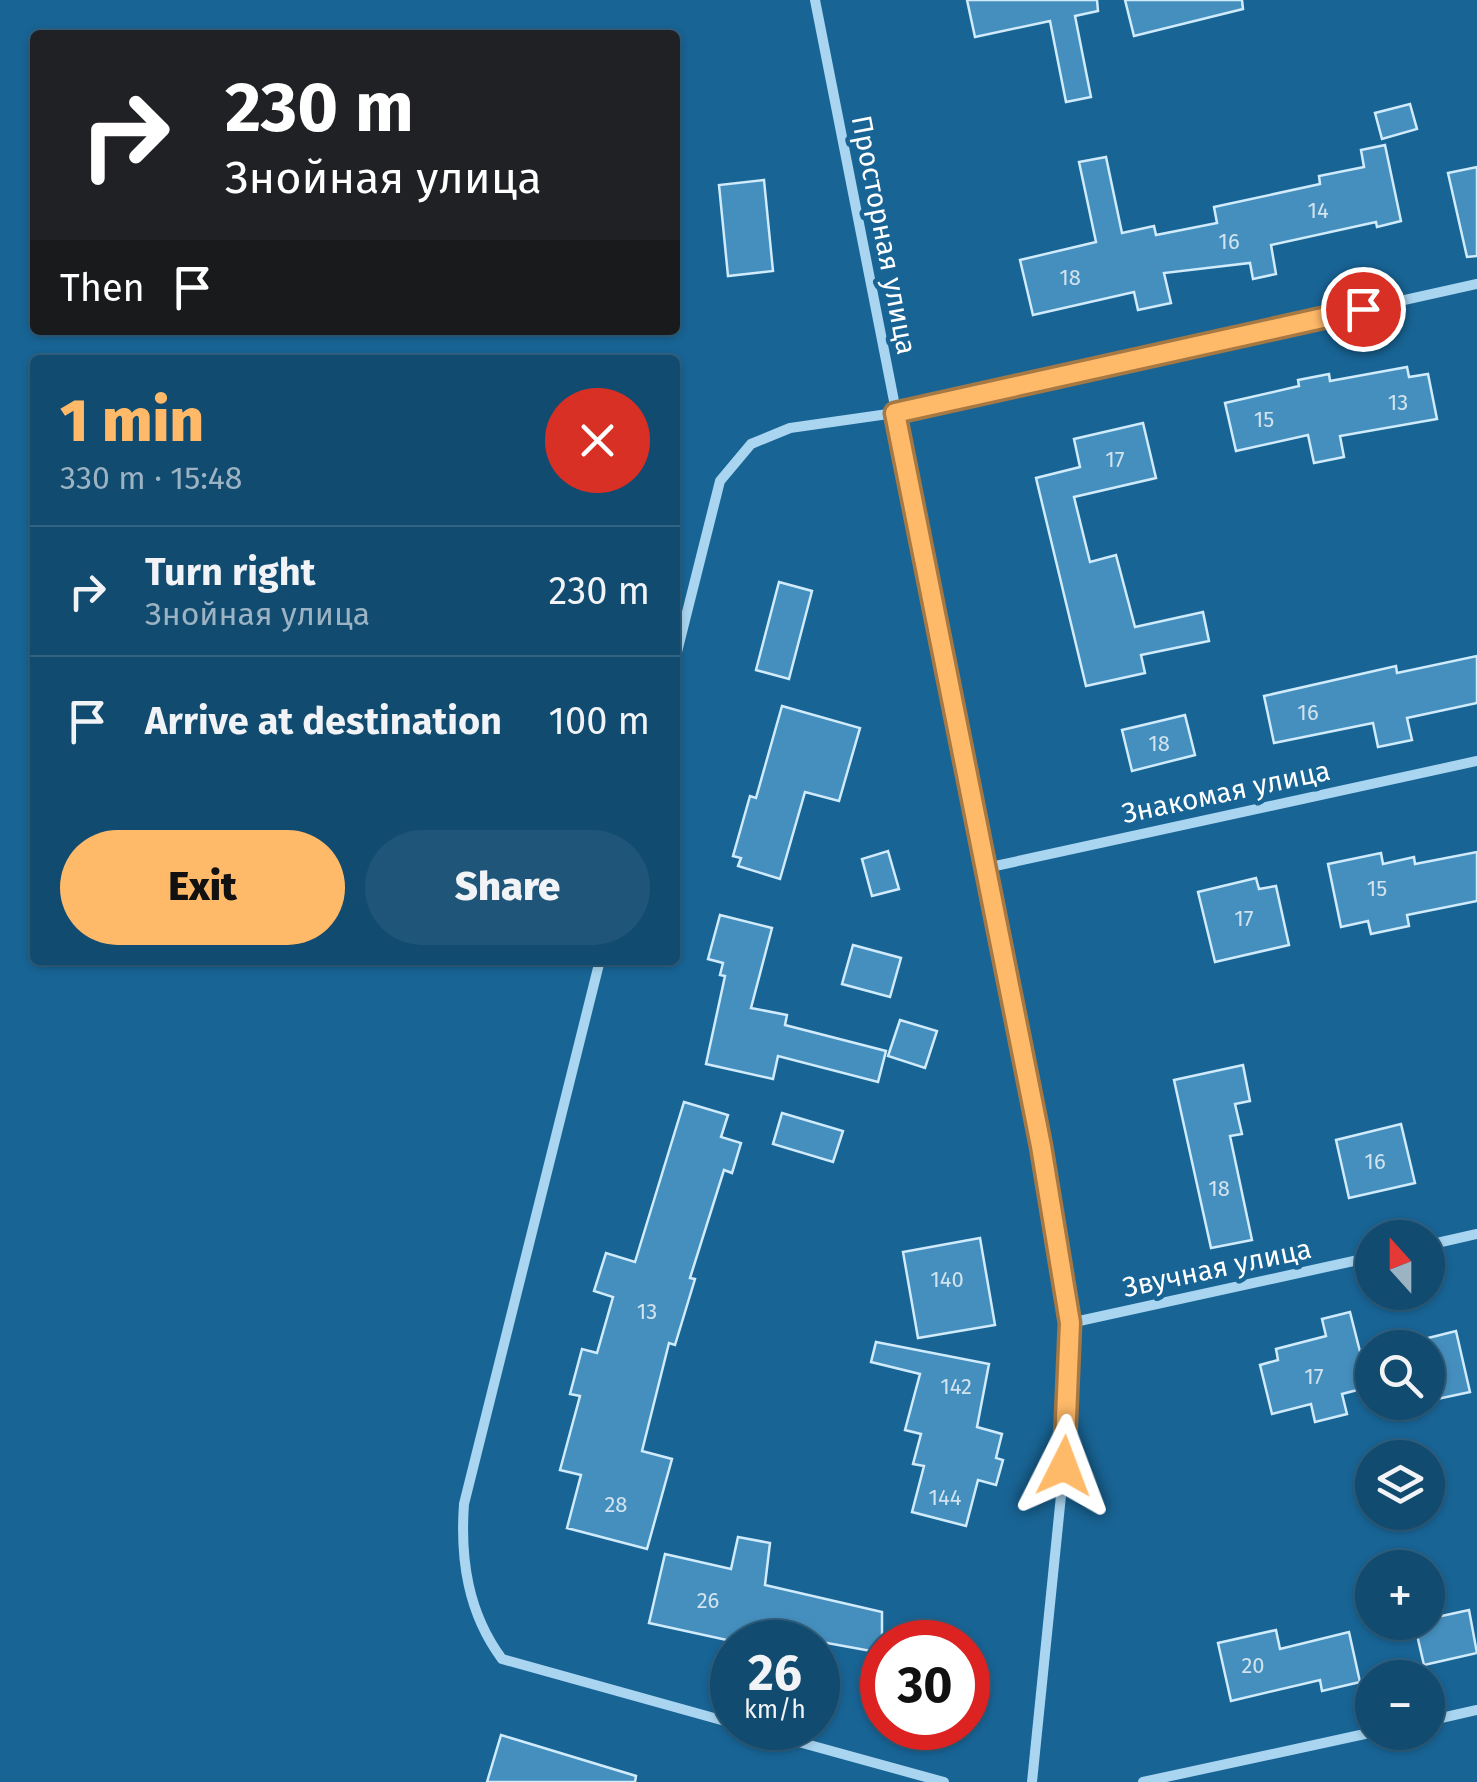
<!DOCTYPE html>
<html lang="en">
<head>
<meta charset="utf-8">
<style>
  :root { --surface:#124b70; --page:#1f5578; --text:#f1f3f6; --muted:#9cb3c3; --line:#316383; --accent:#ffba69 }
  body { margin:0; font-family:"Fira Sans",sans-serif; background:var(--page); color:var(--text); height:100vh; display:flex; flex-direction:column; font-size:38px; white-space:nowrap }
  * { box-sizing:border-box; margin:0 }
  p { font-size:32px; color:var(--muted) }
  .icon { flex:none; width:55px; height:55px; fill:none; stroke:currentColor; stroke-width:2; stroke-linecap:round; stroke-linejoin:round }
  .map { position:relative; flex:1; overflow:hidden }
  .panel { position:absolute; left:30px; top:355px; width:650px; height:610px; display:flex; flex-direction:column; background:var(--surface); border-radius:10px; box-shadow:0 2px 8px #0004,0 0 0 2px var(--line) }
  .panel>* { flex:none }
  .hud { position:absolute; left:30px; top:30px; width:650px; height:305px; border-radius:10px; box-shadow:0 2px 8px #0004,0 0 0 2px var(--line); background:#202124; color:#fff; overflow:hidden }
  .needle { width:65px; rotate:339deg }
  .buttons { position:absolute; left:1355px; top:1220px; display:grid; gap:20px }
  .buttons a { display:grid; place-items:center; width:90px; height:90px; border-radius:50%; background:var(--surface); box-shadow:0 2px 8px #0004,0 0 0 2px var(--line); font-size:50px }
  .speed { position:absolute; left:710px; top:1620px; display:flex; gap:20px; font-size:50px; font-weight:700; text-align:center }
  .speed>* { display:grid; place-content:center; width:130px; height:130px; border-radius:50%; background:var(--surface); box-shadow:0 2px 8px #0004,0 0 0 2px var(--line); line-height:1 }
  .speed small { font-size:25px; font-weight:400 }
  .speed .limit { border:15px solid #d22; background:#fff; color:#111 }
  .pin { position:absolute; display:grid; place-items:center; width:85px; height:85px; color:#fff; margin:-42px; border:5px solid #fff; border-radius:50%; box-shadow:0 2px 10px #0007 }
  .me { position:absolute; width:110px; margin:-55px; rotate:3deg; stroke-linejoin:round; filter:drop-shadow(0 0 8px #0008) }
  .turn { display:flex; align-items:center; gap:35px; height:210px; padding:0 30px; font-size:45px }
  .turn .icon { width:130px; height:130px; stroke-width:2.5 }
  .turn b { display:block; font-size:70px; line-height:85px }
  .then { display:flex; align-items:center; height:95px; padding:0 30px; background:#0003; gap:20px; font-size:38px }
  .round { display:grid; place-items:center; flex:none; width:105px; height:105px; border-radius:52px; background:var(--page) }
  .overview { display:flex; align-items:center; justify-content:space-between; height:170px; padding:0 30px }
  h1 { font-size:60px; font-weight:800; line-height:75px; color:var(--accent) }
  .cta { display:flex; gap:20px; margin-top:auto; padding:20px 30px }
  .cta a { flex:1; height:115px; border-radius:60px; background:var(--accent); color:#111; font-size:40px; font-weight:800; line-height:115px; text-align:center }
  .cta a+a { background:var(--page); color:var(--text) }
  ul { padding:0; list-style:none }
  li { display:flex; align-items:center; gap:30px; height:130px; padding:0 30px; border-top:2px solid var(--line) }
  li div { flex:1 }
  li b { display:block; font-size:38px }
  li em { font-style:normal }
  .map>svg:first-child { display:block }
  .building { fill:#458fbe; stroke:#d0ebfb; stroke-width:2.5 }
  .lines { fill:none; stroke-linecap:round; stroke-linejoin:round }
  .street { stroke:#a9d5f0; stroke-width:10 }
  .route-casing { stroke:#a67944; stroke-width:25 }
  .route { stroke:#ffba69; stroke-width:18 }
  .labels { text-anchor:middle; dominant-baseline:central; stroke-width:9; stroke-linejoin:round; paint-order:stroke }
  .number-label { font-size:22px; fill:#d0e3ef }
  .street-label { font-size:28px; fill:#fff; stroke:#186495 }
</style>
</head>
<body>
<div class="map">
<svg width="1477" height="1782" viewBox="0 0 1477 1782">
  <rect width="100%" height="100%" fill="#186495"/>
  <g class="building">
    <path d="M967,0H1097L1098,11L1075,16L1091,97L1066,102L1050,21L975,37Z"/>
    <path d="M1125,0H1242L1243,9L1134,36Z"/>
    <path d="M1410,104L1417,129L1382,139L1375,113Z"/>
    <path d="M1385,145L1401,221L1377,227L1376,222L1271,245L1276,274L1253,279L1250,263L1164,273L1171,303L1138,310L1134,292L1033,315L1020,260L1096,242L1079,162L1106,157L1122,233L1154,226L1156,235L1217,223L1214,207L1320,184L1319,176L1364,167L1361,150Z"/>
    <path d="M1477,167V256L1467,257L1448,173Z"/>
    <path d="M764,180L773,271L728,276L719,185Z"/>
    <path d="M1407,367L1409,377L1428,374L1437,419L1340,436L1344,457L1314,463L1308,435L1236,451L1225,403L1299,386L1298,380L1329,374L1330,381Z"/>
    <path d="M1143,423L1156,478L1074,497L1090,562L1116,555L1135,627L1203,612L1209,641L1141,655L1145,673L1086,686L1036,478L1080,467L1074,439Z"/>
    <path d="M779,582L812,591L789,679L756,670Z"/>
    <path d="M1477,656V703L1407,718L1412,740L1378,747L1373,723L1274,743L1264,696L1396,666L1397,673Z"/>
    <path d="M782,706L860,728L839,801L805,792L780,879L738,866L741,858L733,856L750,796L756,798Z"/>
    <path d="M1185,715L1195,755L1132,771L1122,730Z"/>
    <path d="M888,851L899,889L872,896L862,859Z"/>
    <path d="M1477,852V901L1407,915L1409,926L1371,934L1368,921L1341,927L1328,864L1381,853L1383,864L1414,857L1415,864Z"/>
    <path d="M1256,878L1259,889L1276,886L1289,945L1215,962L1198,892Z"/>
    <path d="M720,915L772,928L751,1008L787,1015L785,1025L886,1051L878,1082L778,1056L773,1079L706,1064L725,976L720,975L723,963L708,959Z"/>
    <path d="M853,945L901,958L890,997L842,984Z"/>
    <path d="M900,1020L937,1031L925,1068L888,1056Z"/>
    <path d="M1243,1065L1250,1101L1235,1104L1242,1134L1230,1136L1252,1240L1211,1248L1174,1080Z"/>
    <path d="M684,1102L728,1115L721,1137L741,1143L732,1173L724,1170L690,1278L695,1279L675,1345L669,1343L642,1451L672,1459L647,1549L567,1528L581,1475L560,1470L580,1396L570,1394L582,1349L597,1353L613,1297L594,1291L606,1253L635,1262Z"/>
    <path d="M782,1113L843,1131L833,1162L773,1144Z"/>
    <path d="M1401,1124L1415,1183L1349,1198L1336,1140Z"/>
    <path d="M980,1238L995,1325L918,1338L903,1252Z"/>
    <path d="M1350,1312L1369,1387L1342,1394L1347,1414L1315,1422L1311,1404L1272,1414L1260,1365L1278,1360L1276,1349L1326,1336L1322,1319Z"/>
    <path d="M1456,1331L1470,1392L1428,1401V1338Z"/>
    <path d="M876,1342L989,1364L977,1427L1002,1434L996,1458L1003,1460L996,1485L978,1480L966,1526L912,1512L924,1466L913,1464L921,1434L905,1430L920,1374L871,1362Z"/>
    <path d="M738,1537L770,1543L765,1585L882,1612V1653L816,1641L817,1635L768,1626L765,1642H736L649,1623L665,1554L731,1569Z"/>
    <path d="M1469,1610L1477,1653L1424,1665L1414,1622Z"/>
    <path d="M1276,1630L1280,1649L1349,1632L1360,1682L1322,1691L1320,1680L1231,1701L1218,1643Z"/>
    <path d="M501,1735L636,1776L635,1782H487Z"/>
  </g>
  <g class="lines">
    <g class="street">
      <path d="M815,0L1041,1147L1070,1323L1064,1466L1032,1782"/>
      <path d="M675,660L720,481L751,444L790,428L895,413L1477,284"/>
      <path d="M986,868L1477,761"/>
      <path d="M600,960L464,1504C460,1560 468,1613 502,1659L732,1723"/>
      <path d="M1428,1245L1477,1234"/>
      <path d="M1070,1323L1372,1257"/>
      <path d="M1428,1721L1477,1710"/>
      <path d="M748,1728L944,1782"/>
      <path d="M1143,1782L1374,1732"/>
    </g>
  </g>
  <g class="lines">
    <g class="route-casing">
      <path id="route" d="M1064,1466L1070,1323L1041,1146L895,413L1363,309"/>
    </g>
    <use href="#route" class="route"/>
  </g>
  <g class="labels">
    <g class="number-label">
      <text x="1318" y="210">14</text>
      <text x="1229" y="241">16</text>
      <text x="1070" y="277">18</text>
      <text x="1398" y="402">13</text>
      <text x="1264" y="419">15</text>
      <text x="1115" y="459">17</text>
      <text x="1308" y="712">16</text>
      <text x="1159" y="743">18</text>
      <text x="1377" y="888">15</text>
      <text x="1244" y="918">17</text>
      <text x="1375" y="1161">16</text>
      <text x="1219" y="1188">18</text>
      <text x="947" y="1279">140</text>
      <text x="647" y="1311">13</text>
      <text x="1314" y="1376">17</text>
      <text x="956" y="1386">142</text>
      <text x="945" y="1497">144</text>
      <text x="616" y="1504">28</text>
      <text x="708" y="1600">26</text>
      <text x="1253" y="1665">20</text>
    </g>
    <g class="street-label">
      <text transform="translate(884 235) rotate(79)">Просторная улица</text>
      <text transform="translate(1226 792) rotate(-12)">Знакомая улица</text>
      <text transform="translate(1217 1268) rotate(-12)">Звучная улица</text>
    </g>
  </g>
</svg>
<div class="buttons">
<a><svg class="needle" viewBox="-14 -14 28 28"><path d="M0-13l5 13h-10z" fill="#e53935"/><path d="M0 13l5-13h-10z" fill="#9cb3c3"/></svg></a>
<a><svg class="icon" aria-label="search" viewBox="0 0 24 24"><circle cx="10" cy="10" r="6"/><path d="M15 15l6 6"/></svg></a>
<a><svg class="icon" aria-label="layers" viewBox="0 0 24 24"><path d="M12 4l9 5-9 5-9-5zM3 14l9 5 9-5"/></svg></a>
<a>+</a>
<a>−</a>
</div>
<div class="speed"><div>26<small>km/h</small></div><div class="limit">30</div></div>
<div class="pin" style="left:1363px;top:309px;background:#d93025"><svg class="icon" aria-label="arrive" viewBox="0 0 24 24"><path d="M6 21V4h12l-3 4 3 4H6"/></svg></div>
<svg class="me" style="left:1064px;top:1466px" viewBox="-20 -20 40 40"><path d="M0-17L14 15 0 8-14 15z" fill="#ffba69" stroke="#fff" stroke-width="4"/></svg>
<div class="hud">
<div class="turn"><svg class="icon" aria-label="right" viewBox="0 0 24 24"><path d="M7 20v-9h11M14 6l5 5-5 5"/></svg><div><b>230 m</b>Знойная улица</div></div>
<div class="then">Then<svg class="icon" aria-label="arrive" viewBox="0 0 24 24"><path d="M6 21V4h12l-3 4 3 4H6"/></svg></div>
</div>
<section class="panel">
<div class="overview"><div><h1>1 min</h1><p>330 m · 15:48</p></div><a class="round" style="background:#d93025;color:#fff"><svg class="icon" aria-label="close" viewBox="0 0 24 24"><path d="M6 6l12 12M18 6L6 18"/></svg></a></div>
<ul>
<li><svg class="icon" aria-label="right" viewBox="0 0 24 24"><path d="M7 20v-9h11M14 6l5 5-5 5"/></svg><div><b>Turn right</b><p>Знойная улица</p></div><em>230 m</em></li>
<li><svg class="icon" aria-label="arrive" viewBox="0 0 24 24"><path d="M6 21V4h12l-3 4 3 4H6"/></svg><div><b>Arrive at destination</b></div><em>100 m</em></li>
</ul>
<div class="cta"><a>Exit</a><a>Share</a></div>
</section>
</div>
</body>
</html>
